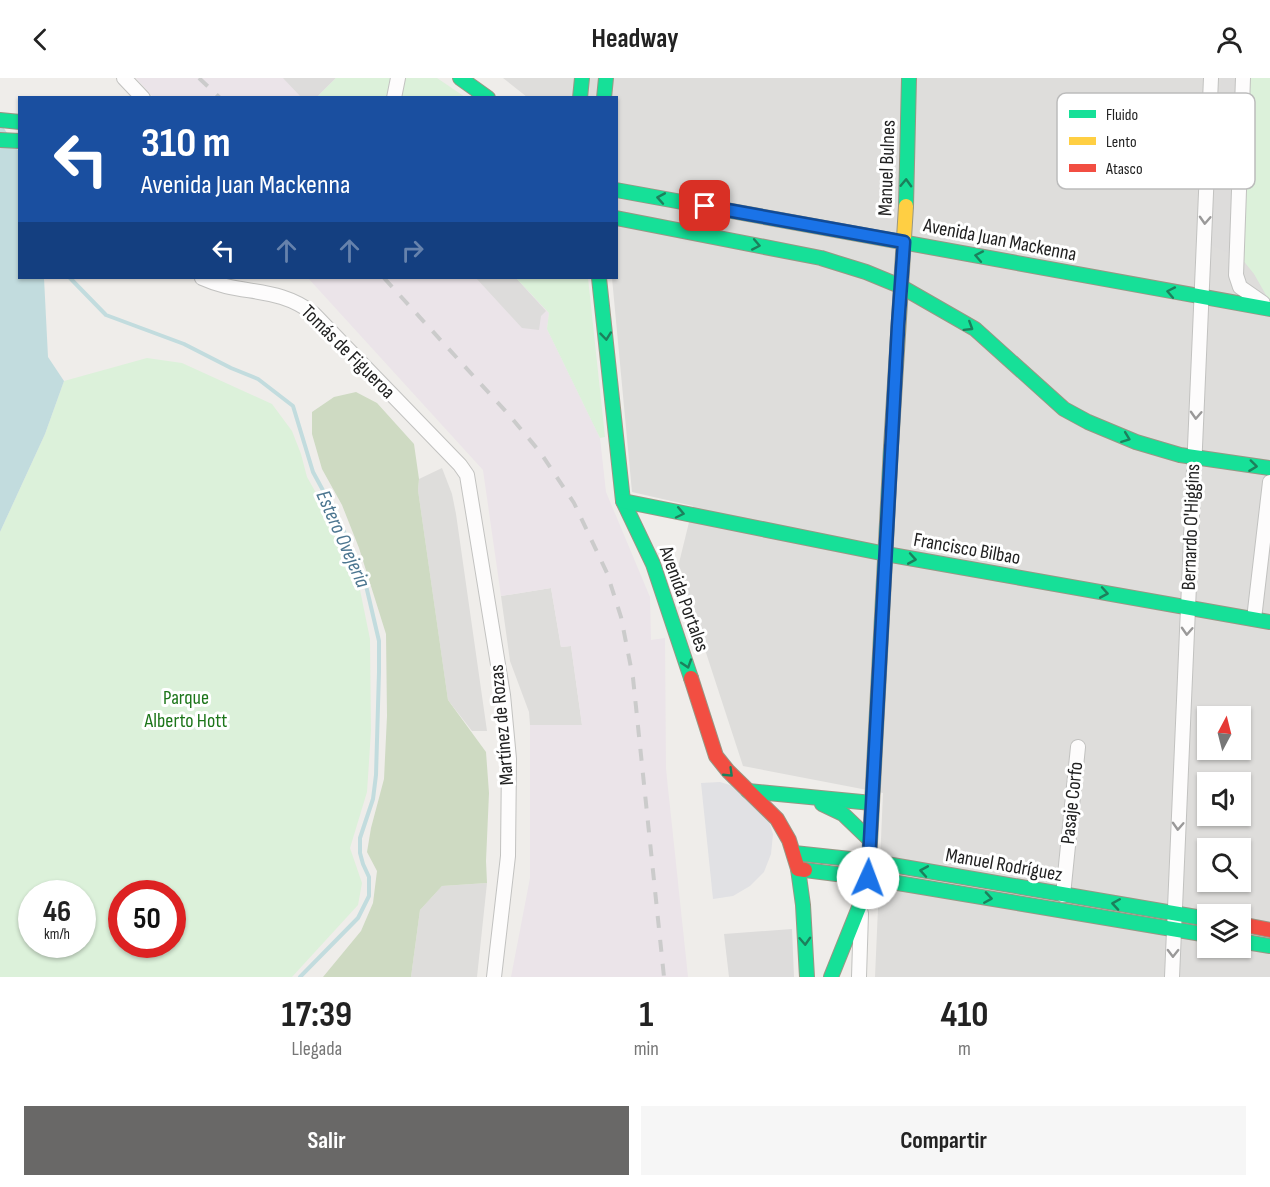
<!DOCTYPE html>
<html lang="es">
<head>
<meta charset="utf-8">
<style>
  :root { --surface:#fff; --page:#f6f6f6; --text:#222; --muted:#767676; --accent:#696867 }
  body { margin:0; font-family:"Sofia Sans Condensed",sans-serif; background:var(--page); color:var(--text); height:100vh; display:flex; flex-direction:column; font-size:22px; white-space:nowrap }
  * { box-sizing:border-box; margin:0 }
  p { font-size:20px; color:var(--muted) }
  .icon { flex:none; width:33px; height:33px; fill:none; stroke:currentColor; stroke-width:2; stroke-linecap:round; stroke-linejoin:round }
  .map { position:relative; height:899px; overflow:hidden }
  .panel { display:flex; flex-direction:column; background:var(--surface); flex:1 }
  .panel>* { flex:none }
  .top-card { position:absolute; left:18px; top:18px; width:600px; height:183px; border-radius:0px; box-shadow:0 2px 4px #0004; background:#1a4fa0; color:#fff; overflow:hidden }
  .needle { width:39px; rotate:7deg }
  .fabs { position:absolute; left:1197px; top:628px; display:grid; gap:12px }
  .fabs a { display:grid; place-items:center; width:54px; height:54px; border-radius:0px; background:var(--surface); box-shadow:0 2px 4px #0004; font-size:30px }
  .speed { position:absolute; left:18px; top:802px; display:flex; gap:12px; font-size:30px; font-weight:700; text-align:center }
  .speed>* { display:grid; place-content:center; width:78px; height:78px; border-radius:50%; background:var(--surface); box-shadow:0 2px 4px #0004; line-height:1 }
  .speed small { font-size:15px; font-weight:400 }
  .speed .limit { border:9px solid #d22; background:#fff; color:#111 }
  .pin { position:absolute; display:grid; place-items:center; width:51px; height:51px; color:#fff; margin:-26px; border-radius:12px; box-shadow:0 3px 9px #0006 }
  .me { position:absolute; width:66px; margin:-33px; rotate:2deg; stroke-linejoin:round; filter:drop-shadow(0 0 4px #0008) }
  .turn { display:flex; align-items:center; gap:21px; height:126px; padding:0 24px; font-size:27px }
  .turn .icon { width:78px; height:78px; stroke-width:2.5 }
  .turn b { display:block; font-size:42px; line-height:51px }
  .lanes { display:flex; align-items:center; height:57px; padding:0 24px; background:#0003; justify-content:center; gap:30px; direction:ltr }
  .lanes .off { opacity:.35 }
  .eta { display:flex; justify-content:space-evenly; align-items:center; height:102px; text-align:center }
  .eta b { font-size:36px; font-weight:700; line-height:42px }
  .button { display:flex; gap:12px; margin-top:auto; padding:12px 24px }
  .button a { flex:1; height:69px; border-radius:0px; background:var(--accent); color:#fff; font-size:24px; font-weight:700; line-height:69px; text-align:center }
  .button a+a { background:var(--page); color:var(--text) }
  header { display:flex; justify-content:space-between; align-items:center; height:78px; padding:0 24px; background:var(--surface); font-size:27px; font-weight:700 }
  .map>svg:first-child { display:block }
  .residential { fill:#dedddb; fill-rule:evenodd }
  .industrial { fill:#ebe4e9 }
  .religious { fill:#dddcdb }
  .forest { fill:#cedac2 }
  .park { fill:#dcf1da; fill-rule:evenodd }
  .plaza { fill:#e1e1e4 }
  .water { fill:#c2dcde }
  .lines { fill:none; stroke-linecap:round; stroke-linejoin:round }
  .stream { stroke:#c2dcde; stroke-width:4 }
  .street-casing { stroke:#c2c2c0; stroke-width:16 }
  .fast-casing { stroke:#989784; stroke-width:16 }
  .slow-casing { stroke:#989784; stroke-width:16 }
  .jam-casing { stroke:#989784; stroke-width:16 }
  .street { stroke:#fdfcfc; stroke-width:14 }
  .fast { stroke:#16e098; stroke-width:14 }
  .slow { stroke:#ffcf43; stroke-width:14 }
  .jam { stroke:#f24e42; stroke-width:14 }
  .rail { stroke:#cbcbcb; stroke-width:4; stroke-dasharray:12 12; stroke-linecap:butt }
  .oneway { stroke:#1c805c }
  .oneway2 { stroke:#9a9999 }
  .route-casing { stroke:#114b97; stroke-width:15 }
  .route { stroke:#1a73e8; stroke-width:10 }
  .labels { text-anchor:middle; dominant-baseline:central; stroke-width:6; stroke-linejoin:round; paint-order:stroke }
  .street-label { font-size:20px; fill:#212121; stroke:#fff }
  .park-label { font-size:20px; fill:#1c7519; stroke:#fff }
  .water-label { font-size:21px; font-style:italic; fill:#4c7690; stroke:#fff }
  .key { fill:#fff; stroke:#bcbcbc; stroke-width:1.5 }
  .key-label { font-size:16px; fill:#212121 }
</style>
</head>
<body>
<header><svg class="icon" aria-label="back" viewBox="0 0 24 24"><path d="M15 5l-7 7 7 7"/></svg>Headway<svg class="icon" aria-label="person" viewBox="0 0 24 24"><circle cx="12" cy="8" r="4"/><path d="M4 21q1-7 8-7t8 7"/></svg></header>
<div class="map">
<svg width="1270" height="899" viewBox="0 0 1270 899">
  <rect width="100%" height="100%" fill="#efedea"/>
  <g class="residential">
    <path d="M503,0H1270V899H875L883,715L743,688L678,489L693,428L632,414L612,200H616V20L527,19ZM1208,639H1240V672H1208ZM1208,705H1240V738H1208ZM1208,771H1240V804H1208ZM1208,837H1240V870H1208Z"/>
    <path d="M442,390L452,416L456,436L487,653H472L448,622L418,412L419,401Z"/>
    <path d="M551,510L561,569L571,568L582,647H530L529,634L510,583L501,518Z"/>
    <path d="M487,805L477,899H411L420,832L442,808Z"/>
  </g>
  <g class="industrial">
    <path d="M136,0H336L316,20L153,19Z"/>
    <path d="M308,200H516L549,235L547,251L600,360L606,414L650,519L651,562L665,560L666,691L688,899H511L530,800V647H582L571,568L561,569L551,510L501,518L483,392Z"/>
  </g>
  <g class="religious">
    <path d="M283,0H336L316,20L301,19Z"/>
    <path d="M1221,0H1239L1229,175L1211,167Z"/>
    <path d="M476,200H516L546,233L541,238L539,252L522,250Z"/>
    <path d="M792,851L794,899H729L724,856Z"/>
  </g>
  <path class="forest" d="M356,314L377,325L414,366L419,401L418,412L448,622L486,674L489,715L486,783L487,805L442,808L420,832L411,899H323L361,853L373,825L377,793L367,774L371,750L384,701L387,638L386,556L359,470L342,427L322,391L312,356V334L334,319Z"/>
  <g class="park">
    <path d="M336,0H437L465,19L316,20Z"/>
    <path d="M1249,0H1270V224L1254,196L1242,181Z"/>
    <path d="M516,200H588L605,359L600,360L547,251L549,235Z"/>
    <path d="M147,280L182,285L272,326L292,353L301,376L307,399L336,450L358,502L370,561L371,653L367,714L350,770L362,805L358,827L292,899H0V454L45,356L64,303ZM32,816H82V867H32ZM122,816H172V867H122Z"/>
  </g>
  <path class="plaza" d="M720,704L740,710L767,737L773,756L771,776L764,794L750,808L733,818L713,821L701,705Z"/>
  <path class="water" d="M0,44L19,74L20,200H44L48,279L64,303L45,356L0,454Z"/>
  <g class="lines">
    <path class="stream" d="M70,200L106,237L184,266L231,290L258,301L293,328L313,394L338,440L364,499L379,563V594L376,697L373,721L360,760V775L363,786L369,799V818L358,840L300,899"/>
    <g class="street-casing">
      <g id="street">
        <path d="M124,0L143,20"/>
        <path d="M1243,0L1236,197L1240,209L1263,225"/>
        <path d="M394,20L398,0"/>
        <path d="M202,200C241,218 277,207 314,236L460,387L467,397L503,617L509,681L508,778L494,899"/>
        <path d="M1254,541L1270,404"/>
        <path d="M1063,817L1078,669"/>
        <path d="M859,899L861,835"/>
        <path d="M1172,899L1211,0"/>
      </g>
    </g>
    <g class="fast-casing">
      <g id="fast">
        <path d="M460,0L488,20"/>
        <path d="M580,20L582,0"/>
        <path d="M604,20L606,0"/>
        <path d="M0,42L20,44"/>
        <path d="M0,62L20,63"/>
        <path d="M616,112L1270,231"/>
        <path d="M906,128L909,0"/>
        <path d="M616,140L821,180L866,194L900,208L975,251L1064,331L1088,344L1136,364L1180,377L1270,390"/>
        <path d="M599,200L623,423L653,486L691,600"/>
        <path d="M623,423L886,476L1270,544"/>
        <path d="M748,713L872,725"/>
        <path d="M822,726L843,736L870,762"/>
        <path d="M794,775L869,783L1208,841"/>
        <path d="M869,783L891,369"/>
        <path d="M798,791L803,827L807,899"/>
        <path d="M805,792L868,800L1208,857"/>
        <path d="M1240,863L1270,868"/>
        <path d="M831,899L868,807L869,786"/>
      </g>
    </g>
    <g class="slow-casing">
      <path id="slow" d="M891,369L906,128"/>
    </g>
    <g class="jam-casing">
      <g id="jam">
        <path d="M691,600L716,678L728,693L777,741L789,762L798,791L805,792"/>
        <path d="M1240,846L1270,852"/>
      </g>
    </g>
    <use href="#street" class="street"/>
    <use href="#fast" class="fast"/>
    <use href="#slow" class="slow"/>
    <use href="#jam" class="jam"/>
    <g class="rail">
      <path d="M199,0L220,20"/>
      <path d="M384,200L510,338L540,374L574,425L607,495L621,539L633,600L664,899"/>
    </g>
  </g>
  <defs><path id="oneway-chevron" d="M-2-3.5L2.5 0L-2 3.5" fill="none" stroke-width="1.6" stroke-linecap="round" stroke-linejoin="round" transform="scale(1.5)"/></defs>
  <g class="oneway">
    <use href="#oneway-chevron" transform="translate(906 105) rotate(-88)"/>
    <use href="#oneway-chevron" transform="translate(661 120) rotate(-170)"/>
    <use href="#oneway-chevron" transform="translate(756 167) rotate(11)"/>
    <use href="#oneway-chevron" transform="translate(979 178) rotate(-169)"/>
    <use href="#oneway-chevron" transform="translate(1171 214) rotate(-169)"/>
    <use href="#oneway-chevron" transform="translate(969 249) rotate(32)"/>
    <use href="#oneway-chevron" transform="translate(606 258) rotate(84)"/>
    <use href="#oneway-chevron" transform="translate(1126 360) rotate(21)"/>
    <use href="#oneway-chevron" transform="translate(1253 388) rotate(7)"/>
    <use href="#oneway-chevron" transform="translate(680 435) rotate(12)"/>
    <use href="#oneway-chevron" transform="translate(912 481) rotate(10)"/>
    <use href="#oneway-chevron" transform="translate(1104 515) rotate(10)"/>
    <use href="#oneway-chevron" transform="translate(687 586) rotate(72)"/>
    <use href="#oneway-chevron" transform="translate(729 695) rotate(44)"/>
    <use href="#oneway-chevron" transform="translate(924 793) rotate(-170)"/>
    <use href="#oneway-chevron" transform="translate(988 820) rotate(9)"/>
    <use href="#oneway-chevron" transform="translate(1116 826) rotate(-171)"/>
    <use href="#oneway-chevron" transform="translate(805 863) rotate(87)"/>
  </g>
  <g class="oneway2">
    <use href="#oneway-chevron" transform="translate(1205 142) rotate(93)"/>
    <use href="#oneway-chevron" transform="translate(1196 337) rotate(93)"/>
    <use href="#oneway-chevron" transform="translate(1187 553) rotate(93)"/>
    <use href="#oneway-chevron" transform="translate(1178 748) rotate(93)"/>
    <use href="#oneway-chevron" transform="translate(1173 875) rotate(91)"/>
  </g>
  <g class="lines">
    <g class="route-casing">
      <path id="route" d="M705,128L904,164L898,248L868,800"/>
    </g>
    <use href="#route" class="route"/>
  </g>
  <g class="labels">
    <g class="street-label">
      <text transform="translate(887 90) rotate(-88)">Manuel Bulnes</text>
      <text transform="translate(1000 162) rotate(11)">Avenida Juan Mackenna</text>
      <text transform="translate(348 274) rotate(45)">Tomás de Figueroa</text>
      <text transform="translate(1191 449) rotate(-88)">Bernardo O'Higgins</text>
      <text transform="translate(967 471) rotate(10)">Francisco Bilbao</text>
      <text transform="translate(684 521) rotate(70)">Avenida Portales</text>
      <text transform="translate(502 647) rotate(-95)">Martínez de Rozas</text>
      <text transform="translate(1072 725) rotate(-84)">Pasaje Corfo</text>
      <text transform="translate(1004 787) rotate(10)">Manuel Rodríguez</text>
    </g>
    <g class="park-label">
      <text x="186" y="620">Parque<tspan x="186" dy="23">Alberto Hott</tspan></text>
    </g>
    <g class="water-label">
      <text transform="translate(343 461) rotate(66)">Estero Ovejeria</text>
    </g>
  </g>
  <rect x="1057" y="15" width="198" height="96" rx="9" class="key"/>
  <rect x="1069" y="32" width="27" height="8" fill="#16e098"/>
  <rect x="1069" y="59" width="27" height="8" fill="#ffcf43"/>
  <rect x="1069" y="86" width="27" height="8" fill="#f24e42"/>
  <g class="key-label">
    <text x="1106" y="42">Fluido</text>
    <text x="1106" y="69">Lento</text>
    <text x="1106" y="96">Atasco</text>
  </g>
</svg>
<div class="fabs">
<a><svg class="needle" viewBox="-14 -14 28 28"><path d="M0-13l5 13h-10z" fill="#e53935"/><path d="M0 13l5-13h-10z" fill="#767676"/></svg></a>
<a><svg class="icon" aria-label="sound" viewBox="0 0 24 24"><path d="M4 9h4l5-4v14l-5-4H4zM17 9q2 3 0 6"/></svg></a>
<a><svg class="icon" aria-label="search" viewBox="0 0 24 24"><circle cx="10" cy="10" r="6"/><path d="M15 15l6 6"/></svg></a>
<a><svg class="icon" aria-label="layers" viewBox="0 0 24 24"><path d="M12 4l9 5-9 5-9-5zM3 14l9 5 9-5"/></svg></a>
</div>
<div class="speed"><div>46<small>km/h</small></div><div class="limit">50</div></div>
<div class="pin" style="left:705px;top:128px;background:#d93025"><svg class="icon" aria-label="arrive" viewBox="0 0 24 24"><path d="M6 21V4h12l-3 4 3 4H6"/></svg></div>
<svg class="me" style="left:868px;top:800px" viewBox="-20 -20 40 40"><circle r="19" fill="#fff"/><path d="M0-13L10 11 0 6-10 11z" fill="#1a73e8"/></svg>
<div class="top-card">
<div class="turn"><svg class="icon" aria-label="left" viewBox="0 0 24 24"><path d="M17 20v-9H6M10 6l-5 5 5 5"/></svg><div><b>310 m</b>Avenida Juan Mackenna</div></div>
<div class="lanes"><svg class="icon" aria-label="left" viewBox="0 0 24 24"><path d="M17 20v-9H6M10 6l-5 5 5 5"/></svg><svg class="icon off" aria-label="ahead" viewBox="0 0 24 24"><path d="M12 20V5M6 11l6-6 6 6"/></svg><svg class="icon off" aria-label="ahead" viewBox="0 0 24 24"><path d="M12 20V5M6 11l6-6 6 6"/></svg><svg class="icon off" aria-label="right" viewBox="0 0 24 24"><path d="M7 20v-9h11M14 6l5 5-5 5"/></svg></div>
</div>
</div>
<section class="panel">
<div class="eta">
<div><b>17:39</b><p>Llegada</p></div>
<div><b>1</b><p>min</p></div>
<div><b>410</b><p>m</p></div>
</div>
<div class="button"><a>Salir</a><a>Compartir</a></div>
</section>
</body>
</html>
